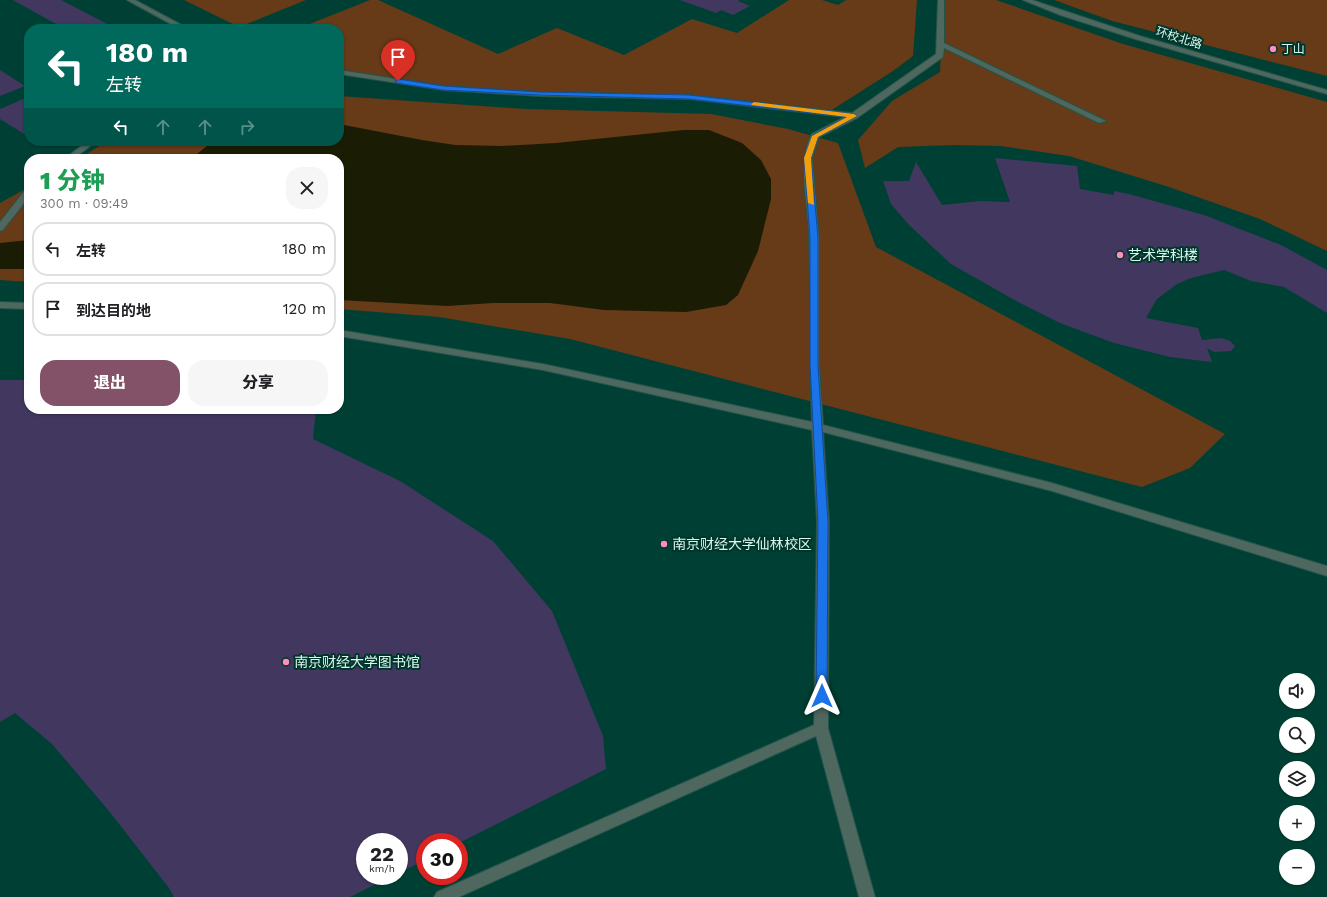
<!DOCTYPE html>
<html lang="zh">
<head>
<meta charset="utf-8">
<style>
  :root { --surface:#fff; --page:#f6f6f6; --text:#202124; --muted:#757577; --line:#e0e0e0; --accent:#845268 }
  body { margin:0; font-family:"Work Sans","Noto Sans SC",sans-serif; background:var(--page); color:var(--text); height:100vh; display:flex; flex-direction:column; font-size:15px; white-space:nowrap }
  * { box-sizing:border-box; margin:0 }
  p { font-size:13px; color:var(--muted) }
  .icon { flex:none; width:22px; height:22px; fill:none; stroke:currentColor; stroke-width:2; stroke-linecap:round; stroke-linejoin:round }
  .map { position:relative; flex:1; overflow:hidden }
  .side { position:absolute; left:24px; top:154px; width:320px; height:260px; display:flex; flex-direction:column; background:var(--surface); border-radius:16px; box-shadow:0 1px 3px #0004 }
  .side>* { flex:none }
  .banner { position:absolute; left:24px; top:24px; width:320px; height:122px; border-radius:16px; box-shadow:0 1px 3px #0004; background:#00695c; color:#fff; overflow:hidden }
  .buttons { position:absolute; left:1279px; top:673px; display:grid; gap:8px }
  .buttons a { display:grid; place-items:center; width:36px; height:36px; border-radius:50%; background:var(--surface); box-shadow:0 1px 3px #0004; font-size:20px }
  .speed { position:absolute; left:356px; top:833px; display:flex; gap:8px; font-size:20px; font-weight:700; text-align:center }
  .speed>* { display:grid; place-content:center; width:52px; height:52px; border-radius:50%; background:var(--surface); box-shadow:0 1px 3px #0004; line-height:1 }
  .speed small { font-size:10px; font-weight:400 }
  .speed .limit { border:6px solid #d22; background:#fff; color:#111 }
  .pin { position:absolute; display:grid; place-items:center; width:34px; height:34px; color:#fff; margin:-41px -17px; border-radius:50% 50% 50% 0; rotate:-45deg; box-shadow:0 0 4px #0007 }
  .pin .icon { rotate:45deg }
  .me { position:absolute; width:44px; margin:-22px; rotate:0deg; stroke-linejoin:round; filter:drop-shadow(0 0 3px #0008) }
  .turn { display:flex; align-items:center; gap:14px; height:84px; padding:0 16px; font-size:18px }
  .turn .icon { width:52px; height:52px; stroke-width:2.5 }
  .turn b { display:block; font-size:28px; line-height:34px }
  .lanes { display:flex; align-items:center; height:38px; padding:0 16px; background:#0003; justify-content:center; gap:20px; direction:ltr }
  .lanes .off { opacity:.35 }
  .round { display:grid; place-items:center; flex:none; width:42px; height:42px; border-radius:16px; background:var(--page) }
  .summary { display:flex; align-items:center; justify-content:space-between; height:68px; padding:0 16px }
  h1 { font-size:24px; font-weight:800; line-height:30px; color:#1e9e55 }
  .primary-button { display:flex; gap:8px; margin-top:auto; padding:8px 16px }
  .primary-button a { flex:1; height:46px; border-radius:16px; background:var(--accent); color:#fff; font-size:16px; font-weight:800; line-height:46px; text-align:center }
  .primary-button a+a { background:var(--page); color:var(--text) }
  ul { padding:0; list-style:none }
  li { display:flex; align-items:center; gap:12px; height:54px; margin:0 8px 6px; padding:0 8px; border:2px solid var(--line); border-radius:16px }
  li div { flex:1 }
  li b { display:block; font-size:15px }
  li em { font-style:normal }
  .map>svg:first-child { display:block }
  .built { fill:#004034; fill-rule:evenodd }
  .green { fill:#673a18 }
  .water { fill:#1a1d04 }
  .building { fill:#41375f }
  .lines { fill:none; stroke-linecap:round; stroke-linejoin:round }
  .minor-casing { stroke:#23544a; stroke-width:2 }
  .minor { fill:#4e675f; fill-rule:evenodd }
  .route { fill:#1a73e8; stroke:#114b97 }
  .slow { fill:#f59e0b }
  .poi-dot { fill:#fe8ebc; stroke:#00352b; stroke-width:1.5 }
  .labels { text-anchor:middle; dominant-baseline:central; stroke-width:4; stroke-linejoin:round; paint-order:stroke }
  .far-street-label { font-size:12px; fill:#d8f7ed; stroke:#00352b }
  .far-poi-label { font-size:12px; fill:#d8f7ed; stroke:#00352b; text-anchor:start }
  .poi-label { font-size:14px; fill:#d8f7ed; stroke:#00352b; text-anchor:start }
</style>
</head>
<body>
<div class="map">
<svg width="1327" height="897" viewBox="0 0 1327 897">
  <rect width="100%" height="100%" fill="#00352b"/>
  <path class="built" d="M0,0H1054L1112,21L1327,76V897H0ZM29,29H339V141H29ZM29,159H339V409H29ZM1286,680H1308V702H1286ZM1286,724H1308V746H1286ZM1286,768H1308V790H1286ZM1286,812H1308V834H1286ZM365,842H399V876H365ZM425,842H459V876H425ZM1286,856H1308V878H1286Z"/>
  <g class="green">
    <path d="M184,0H306L239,27Z"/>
    <path d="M370,0H378L498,54L557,28L624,55L692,19L737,33L789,0H822L838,5L846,0H917L913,56L893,71L827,113L711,99L464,89L339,74V29H297Z"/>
    <path d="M943,0H996L1123,44L1327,102V251L1260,219L1169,187L1069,156L1000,146L953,145L898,147L865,168L858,140L892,101L940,72Z"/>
    <path d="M1054,0H1327V76L1112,21Z"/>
    <path d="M339,96L526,109L711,114L788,129L838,143L876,247L1225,434L1190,468L1142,487L570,339L439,317L339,309V159H79L107,141H339Z"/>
    <path d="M29,187V282L0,280V203Z"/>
  </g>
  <g class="water">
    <path d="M339,124L422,140L455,145L502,146L556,143L684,130H709L742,143L761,160L771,179V199L758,251L738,295L726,305L686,312L604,310L550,303H493L447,306L339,300V159H191L213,141H339Z"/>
    <path d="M29,240V269H0V243Z"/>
  </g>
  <g class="building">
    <path d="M13,0H61L117,29H65Z"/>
    <path d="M680,0H740L738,1L750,6L733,15L721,10L716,13Z"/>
    <path d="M0,70L25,86L0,96Z"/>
    <path d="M28,97H29V137L0,119V109Z"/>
    <path d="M995,158L1077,166L1080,189L1114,195V191L1129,194L1204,215L1281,245L1327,270V313L1284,287L1251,281L1224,270L1191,278L1177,284L1157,299L1146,318L1198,328L1202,340L1221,338L1230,341L1235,346L1231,351L1214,352L1207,348L1212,362L1170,357L1114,343L1060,323L1018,302L951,264L909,225L891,204L883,181H909L916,162L942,205L980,201L1010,202Z"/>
    <path d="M0,380H29V409H316L313,439L400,481L493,541L552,611L603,736L606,769L459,843L425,842V860L399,873V842H365V876H392L350,897H174L169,888L109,811L52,744L15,713L0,722Z"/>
  </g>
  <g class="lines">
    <g class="minor-casing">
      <g id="minor">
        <path d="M127,0H135L189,29H180Z"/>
        <path d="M938,0H944V43L1106,121L1099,123L944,48L943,57L857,118L819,137L812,158L819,238V365L823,425L1052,483L1327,566V576L1052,491L823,432L829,522L828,728L875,897H859L816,736L459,897H434L437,892L814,725L817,522L812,430L543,370L339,336V330L543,364L812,422C809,361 811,300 809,239C809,207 796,163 812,134L845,117L689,99L539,96L443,90L339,74V70L443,86L539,92L689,95L852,113L936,54Z"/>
        <path d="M1023,0H1032L1140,36L1327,90V94L1135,39L1060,15Z"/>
        <path d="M88,141H97L73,159H64Z"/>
        <path d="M29,188V197L3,230L0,231V222L26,189Z"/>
        <path d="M0,302L29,303V309L0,308Z"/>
      </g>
    </g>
    <use href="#minor" class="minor"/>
  </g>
  <path class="route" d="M398,79L443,86L539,92L689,95L854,114L857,116L818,137L811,158L818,238V365L828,522L827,696L825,699H818L816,696L818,522L810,365V238L804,158L813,135L847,117L689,99L539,95L443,90L396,83V80Z"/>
  <path class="slow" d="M754,102L854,114L857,116L818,137L811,158L814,205L808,203L804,158L812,136L847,117L752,105L751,104Z"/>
  <g class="poi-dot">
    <circle cx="1273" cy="49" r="4"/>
    <circle cx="1120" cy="255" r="4"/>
    <circle cx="664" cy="544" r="4"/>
    <circle cx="286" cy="662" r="4"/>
  </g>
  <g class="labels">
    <g class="far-street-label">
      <text transform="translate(1179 38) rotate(17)">环校北路</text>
    </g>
    <g class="far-poi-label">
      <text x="1281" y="49">丁山</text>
    </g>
    <g class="poi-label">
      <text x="1128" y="255">艺术学科楼</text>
      <text x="672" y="544">南京财经大学仙林校区</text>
      <text x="294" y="662">南京财经大学图书馆</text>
    </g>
  </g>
</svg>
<div class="buttons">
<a><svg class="icon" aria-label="sound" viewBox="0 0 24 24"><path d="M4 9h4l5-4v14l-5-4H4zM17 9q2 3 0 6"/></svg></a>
<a><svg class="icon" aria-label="search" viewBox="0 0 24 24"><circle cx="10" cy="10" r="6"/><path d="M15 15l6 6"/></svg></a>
<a><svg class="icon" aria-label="layers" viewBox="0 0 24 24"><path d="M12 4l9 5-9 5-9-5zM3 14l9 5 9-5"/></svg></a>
<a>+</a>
<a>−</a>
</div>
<div class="speed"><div>22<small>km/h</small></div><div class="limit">30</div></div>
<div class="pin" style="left:398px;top:81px;background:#d93025"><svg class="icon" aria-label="arrive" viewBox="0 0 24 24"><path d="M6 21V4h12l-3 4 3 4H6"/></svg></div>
<svg class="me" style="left:822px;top:696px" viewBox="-20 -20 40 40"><path d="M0-17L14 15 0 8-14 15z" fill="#1a73e8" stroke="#fff" stroke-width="4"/></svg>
<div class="banner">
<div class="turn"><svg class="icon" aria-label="left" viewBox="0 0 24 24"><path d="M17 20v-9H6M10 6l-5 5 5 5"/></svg><div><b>180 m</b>左转</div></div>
<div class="lanes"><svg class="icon" aria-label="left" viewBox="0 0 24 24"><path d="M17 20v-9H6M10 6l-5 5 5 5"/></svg><svg class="icon off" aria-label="ahead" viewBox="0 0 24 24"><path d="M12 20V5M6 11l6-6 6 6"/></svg><svg class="icon off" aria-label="ahead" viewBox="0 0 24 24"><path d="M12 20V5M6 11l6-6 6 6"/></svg><svg class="icon off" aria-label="right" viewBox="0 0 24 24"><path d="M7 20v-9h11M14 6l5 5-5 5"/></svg></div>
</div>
<section class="side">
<div class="summary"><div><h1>1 分钟</h1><p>300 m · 09:49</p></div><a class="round"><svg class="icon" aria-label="close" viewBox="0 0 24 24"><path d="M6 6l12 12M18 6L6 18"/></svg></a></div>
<ul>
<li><svg class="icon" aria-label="left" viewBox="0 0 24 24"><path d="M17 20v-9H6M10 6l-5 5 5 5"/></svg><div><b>左转</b></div><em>180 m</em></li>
<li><svg class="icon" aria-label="arrive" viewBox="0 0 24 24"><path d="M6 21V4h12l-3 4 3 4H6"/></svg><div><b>到达目的地</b></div><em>120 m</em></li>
</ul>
<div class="primary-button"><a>退出</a><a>分享</a></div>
</section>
</div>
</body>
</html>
